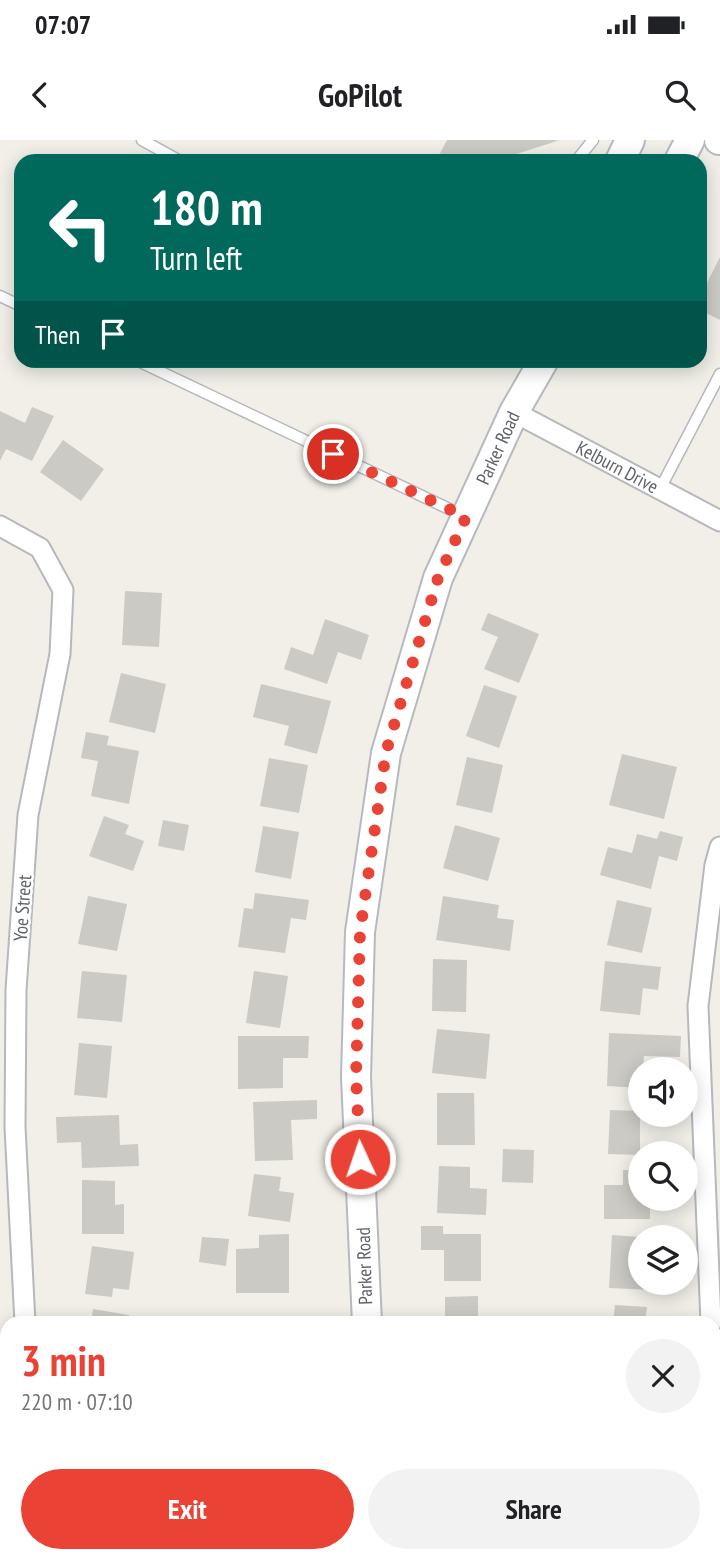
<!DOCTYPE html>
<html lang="en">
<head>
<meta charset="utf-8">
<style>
  :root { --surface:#fff; --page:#f2f2f2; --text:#202124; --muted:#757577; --accent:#ea4335 }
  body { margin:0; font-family:"PT Sans Narrow",sans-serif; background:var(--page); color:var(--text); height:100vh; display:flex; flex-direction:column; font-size:26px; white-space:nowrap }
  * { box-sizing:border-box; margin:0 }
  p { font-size:23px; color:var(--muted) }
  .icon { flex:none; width:38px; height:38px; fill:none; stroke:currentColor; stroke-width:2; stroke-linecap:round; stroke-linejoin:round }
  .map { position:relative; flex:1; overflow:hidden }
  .details { position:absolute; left:0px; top:1176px; width:721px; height:247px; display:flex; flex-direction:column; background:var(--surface); border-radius:21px 21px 0 0; box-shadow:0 4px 18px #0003 }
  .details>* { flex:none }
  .banner { position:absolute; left:14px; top:14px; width:693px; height:214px; border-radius:21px; box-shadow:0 4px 18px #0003; background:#00695c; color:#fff; overflow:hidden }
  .tools { position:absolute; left:628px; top:917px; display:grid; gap:14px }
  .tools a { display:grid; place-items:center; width:70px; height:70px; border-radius:50%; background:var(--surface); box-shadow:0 4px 18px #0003; font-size:35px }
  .pin { position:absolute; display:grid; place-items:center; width:60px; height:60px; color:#fff; margin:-30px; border:4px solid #fff; border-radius:50%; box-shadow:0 2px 7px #0007 }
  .me { position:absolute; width:77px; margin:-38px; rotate:357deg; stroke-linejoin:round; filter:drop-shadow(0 0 5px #0008) }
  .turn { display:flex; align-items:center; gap:24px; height:147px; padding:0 21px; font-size:32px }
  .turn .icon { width:91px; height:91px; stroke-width:2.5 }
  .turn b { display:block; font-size:49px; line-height:60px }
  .then { display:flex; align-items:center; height:66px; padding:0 21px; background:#0003; gap:14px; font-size:26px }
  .round { display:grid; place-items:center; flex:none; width:74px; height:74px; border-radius:37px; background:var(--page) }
  .summary { display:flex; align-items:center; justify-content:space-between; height:119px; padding:0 21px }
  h1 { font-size:42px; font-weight:700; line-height:52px; color:var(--accent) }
  .action { display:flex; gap:14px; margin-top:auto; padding:14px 21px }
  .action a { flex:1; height:80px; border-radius:42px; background:var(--accent); color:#fff; font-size:28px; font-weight:700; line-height:80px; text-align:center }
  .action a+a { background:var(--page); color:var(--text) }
  .status { display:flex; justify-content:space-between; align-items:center; height:49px; padding:0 35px; background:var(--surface); direction:ltr }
  .status svg { height:19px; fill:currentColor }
  header { display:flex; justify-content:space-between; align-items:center; height:91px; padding:0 21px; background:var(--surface); font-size:32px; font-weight:700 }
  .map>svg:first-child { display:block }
  .building { fill:#cccac5 }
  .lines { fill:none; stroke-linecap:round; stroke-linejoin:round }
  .lane-casing { stroke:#b5b8bc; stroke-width:13 }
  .street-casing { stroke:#b5b8bc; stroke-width:23 }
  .secondary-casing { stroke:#b6babf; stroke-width:32 }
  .lane { stroke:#fff; stroke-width:10 }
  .street { stroke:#fff; stroke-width:19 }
  .secondary { stroke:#fff; stroke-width:28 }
  .route { stroke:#ea4335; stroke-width:12; stroke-dasharray:0 21.6 }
  .labels { text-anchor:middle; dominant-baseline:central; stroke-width:5; stroke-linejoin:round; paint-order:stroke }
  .street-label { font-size:19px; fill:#5f6368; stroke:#fff }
</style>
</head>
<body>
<div class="status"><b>07:07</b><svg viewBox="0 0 49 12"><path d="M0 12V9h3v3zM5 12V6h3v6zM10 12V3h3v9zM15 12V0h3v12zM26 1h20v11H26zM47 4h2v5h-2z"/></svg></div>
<header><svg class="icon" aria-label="back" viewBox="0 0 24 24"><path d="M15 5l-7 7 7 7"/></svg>GoPilot<svg class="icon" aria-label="search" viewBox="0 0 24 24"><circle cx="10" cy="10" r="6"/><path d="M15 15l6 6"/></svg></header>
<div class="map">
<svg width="720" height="1422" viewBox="0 0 720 1422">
  <rect width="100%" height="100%" fill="#f1efe8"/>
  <g class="building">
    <path d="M447,0H557V1L495,21H436Z"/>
    <path d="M720,117V180L700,170V157Z"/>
    <path d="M32,267L54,276L32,321L6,309L0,321V271L25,283Z"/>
    <path d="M63,300L104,329L81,361L40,332Z"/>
    <path d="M125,451L162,453L159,507L122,505Z"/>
    <path d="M488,473L539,494L519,543L484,529L498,497L481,490Z"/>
    <path d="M325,479L369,495L361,520L338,512L327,544L284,529L291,507L313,515Z"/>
    <path d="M121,533L166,544L155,593L109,582Z"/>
    <path d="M261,544L331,561L317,614L284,605L289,586L253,577Z"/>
    <path d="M484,545L517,556L499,608L466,596Z"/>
    <path d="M86,592L109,596L107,605L139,611L129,664L91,656L98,621L81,618Z"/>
    <path d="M622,614L677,627L664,679L609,665Z"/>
    <path d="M467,617L503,625L492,673L456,665Z"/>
    <path d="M269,618L308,625L299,673L260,666Z"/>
    <path d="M104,676L129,685L125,694L144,701L133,731L89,716Z"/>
    <path d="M163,680L189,685L184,711L158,706Z"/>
    <path d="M455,685L500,698L488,741L443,728Z"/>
    <path d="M263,686L299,692L291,739L255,732Z"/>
    <path d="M660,691L683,697L677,721L659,716L651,749L600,735L608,707L632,713L637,694L657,699Z"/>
    <path d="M255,753L309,760L306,780L291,778L285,813L238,807L244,768L253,769Z"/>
    <path d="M88,756L127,764L117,811L78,804Z"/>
    <path d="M443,756L499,765L497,778L514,780L510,811L436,800Z"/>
    <path d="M617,760L652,768L642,813L607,805Z"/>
    <path d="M433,819L467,820L466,872L432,871Z"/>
    <path d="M605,821L661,827L658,850L643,848L640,875L600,871Z"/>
    <path d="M82,831L127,835L122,882L77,878Z"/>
    <path d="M254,831L288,836L280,888L246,883Z"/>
    <path d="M437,889L490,894L486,939L432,933Z"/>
    <path d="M609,893L681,896L680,917L644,916L643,929H640V948L607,946Z"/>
    <path d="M238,896H309L308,918H283V948L238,949Z"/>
    <path d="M79,903L112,906L107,958L74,955Z"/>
    <path d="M437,953H474L475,1005H437Z"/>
    <path d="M317,960V979L291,980L293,1020L255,1021L253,962Z"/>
    <path d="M610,970L640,971V1015L608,1014Z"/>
    <path d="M119,975L120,1005L138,1004L139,1026L82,1028L81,1002L57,1003L56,977Z"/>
    <path d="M503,1009L534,1010L533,1043L502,1042Z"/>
    <path d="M439,1026L470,1027V1048L487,1049L486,1075L437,1073Z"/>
    <path d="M623,1030H640V1059H650V1079H604V1045H623Z"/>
    <path d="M254,1034L281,1037L279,1051L294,1053L290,1082L248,1076Z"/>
    <path d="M82,1040L115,1041V1065L124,1064V1094H82Z"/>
    <path d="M421,1086H443V1094H481V1141H444V1110H421Z"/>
    <path d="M289,1094V1153H236V1109L259,1108V1095Z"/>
    <path d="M612,1095L640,1097V1143H652V1150L609,1148Z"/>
    <path d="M202,1097L229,1099L226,1126L199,1122Z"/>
    <path d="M92,1106L134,1112L129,1150L113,1148L112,1157L85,1154Z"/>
    <path d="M478,1156V1183H445V1157Z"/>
    <path d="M615,1165L647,1167L645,1183H613Z"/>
    <path d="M93,1169L129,1175L128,1183H91Z"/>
    <rect x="279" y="1416" width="31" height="5"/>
  </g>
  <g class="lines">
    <g class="lane-casing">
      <g id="lane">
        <path d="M142,0L180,21"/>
        <path d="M576,21L593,0"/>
        <path d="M0,156L21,166"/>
        <path d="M136,220L464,376"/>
        <path d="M660,349L720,234"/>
      </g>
    </g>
    <g class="street-casing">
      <g id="street">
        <path id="s1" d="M514,272L720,381"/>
        <path d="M0,386L40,408L63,450L60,514L28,675L16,850L15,987L25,1183"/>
        <path d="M711,1183L698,866L715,725L720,707"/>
        <path d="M714,1254L720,1396"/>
        <path d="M0,1356H7"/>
        <path d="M36,1416V1422"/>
      </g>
    </g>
    <g class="secondary-casing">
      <g id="secondary">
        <path d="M719,0H720"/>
        <path d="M620,21L630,0"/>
        <path d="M679,21L690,0"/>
        <path id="s2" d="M367,1183L356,937L360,792L386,613L438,438L514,272L544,220"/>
        <path d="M377,1416L378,1422"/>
      </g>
    </g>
    <use href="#lane" class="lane"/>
    <use href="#street" class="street"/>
    <use href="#secondary" class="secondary"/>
  </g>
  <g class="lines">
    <path class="route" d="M333,314L466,377L438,438L386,612L360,792L356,937L360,1019"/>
  </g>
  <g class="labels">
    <g class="street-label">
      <text stroke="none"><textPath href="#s2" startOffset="898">Parker Road</textPath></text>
      <text stroke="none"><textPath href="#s1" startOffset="117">Kelburn Drive</textPath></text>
      <text transform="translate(22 768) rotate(-86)">Yoe Street</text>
      <text transform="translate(364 1126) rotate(-92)">Parker Road</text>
    </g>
  </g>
</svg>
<div class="tools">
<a><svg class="icon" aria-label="sound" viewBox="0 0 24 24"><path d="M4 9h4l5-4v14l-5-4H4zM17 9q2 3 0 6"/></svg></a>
<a><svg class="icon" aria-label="search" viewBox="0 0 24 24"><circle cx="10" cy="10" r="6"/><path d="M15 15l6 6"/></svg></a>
<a><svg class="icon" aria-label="layers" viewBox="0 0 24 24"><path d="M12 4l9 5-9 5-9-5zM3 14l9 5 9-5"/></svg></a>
</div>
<div class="pin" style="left:333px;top:314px;background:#d93025"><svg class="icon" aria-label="arrive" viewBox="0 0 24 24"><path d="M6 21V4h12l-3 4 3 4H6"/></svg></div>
<svg class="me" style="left:360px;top:1019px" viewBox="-20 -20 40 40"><circle r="17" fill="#ea4335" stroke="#fff" stroke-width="3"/><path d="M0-11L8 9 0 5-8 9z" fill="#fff"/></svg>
<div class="banner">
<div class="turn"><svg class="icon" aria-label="left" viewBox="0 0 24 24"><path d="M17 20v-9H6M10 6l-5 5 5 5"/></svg><div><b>180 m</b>Turn left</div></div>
<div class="then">Then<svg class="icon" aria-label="arrive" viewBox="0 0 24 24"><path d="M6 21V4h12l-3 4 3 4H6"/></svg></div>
</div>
<section class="details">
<div class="summary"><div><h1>3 min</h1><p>220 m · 07:10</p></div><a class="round"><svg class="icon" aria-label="close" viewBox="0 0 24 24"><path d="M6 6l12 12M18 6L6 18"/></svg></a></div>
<div class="action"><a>Exit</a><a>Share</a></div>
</section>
</div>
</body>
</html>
